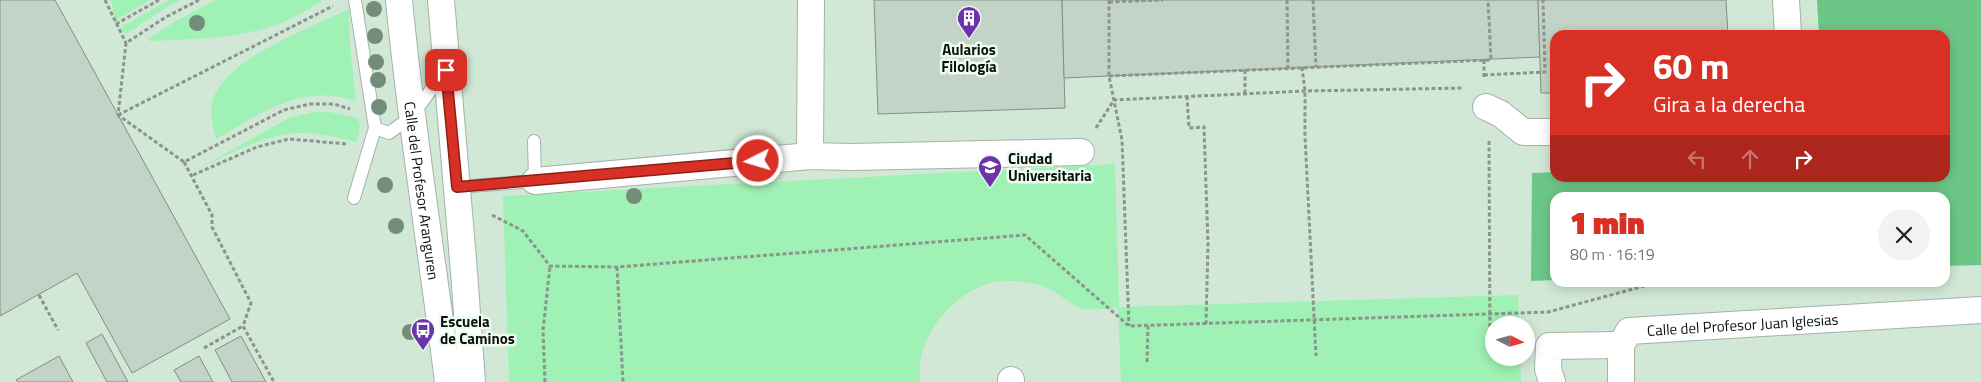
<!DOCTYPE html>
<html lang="es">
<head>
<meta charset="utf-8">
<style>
  :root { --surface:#fff; --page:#f2f2f2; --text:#222; --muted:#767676; --accent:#d93025 }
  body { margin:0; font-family:"Titillium Web",sans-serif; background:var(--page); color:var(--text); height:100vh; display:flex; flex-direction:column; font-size:19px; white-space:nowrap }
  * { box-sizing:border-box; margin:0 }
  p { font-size:16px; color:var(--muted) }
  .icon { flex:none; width:28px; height:28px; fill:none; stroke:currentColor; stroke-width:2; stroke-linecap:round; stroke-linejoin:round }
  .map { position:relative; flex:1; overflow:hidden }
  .panel { position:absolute; left:1550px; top:192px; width:400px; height:95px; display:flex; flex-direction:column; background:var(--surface); border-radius:15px; box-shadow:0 2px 12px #0003 }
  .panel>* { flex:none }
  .hud { position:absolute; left:1550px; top:30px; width:400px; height:152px; border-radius:15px; box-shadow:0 2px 12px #0003; background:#d93025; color:#fff; overflow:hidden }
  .needle { width:32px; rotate:96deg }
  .buttons { position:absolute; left:1485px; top:316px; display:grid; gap:10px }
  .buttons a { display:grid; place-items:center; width:50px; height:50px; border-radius:50%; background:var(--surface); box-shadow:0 2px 12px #0003; font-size:25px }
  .pin { position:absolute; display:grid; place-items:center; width:42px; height:42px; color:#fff; margin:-21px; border-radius:10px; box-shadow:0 2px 8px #0006 }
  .me { position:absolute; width:55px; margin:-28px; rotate:265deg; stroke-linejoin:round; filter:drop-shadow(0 0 4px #0008) }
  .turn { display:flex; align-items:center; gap:18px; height:105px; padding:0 20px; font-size:22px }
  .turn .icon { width:65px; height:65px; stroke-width:2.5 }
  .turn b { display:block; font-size:35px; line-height:42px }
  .lanes { display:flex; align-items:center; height:48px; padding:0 20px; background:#0003; justify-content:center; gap:25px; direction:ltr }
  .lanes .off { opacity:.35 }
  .round { display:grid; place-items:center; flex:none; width:52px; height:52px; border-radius:26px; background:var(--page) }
  .head { display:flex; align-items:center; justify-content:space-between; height:85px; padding:0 20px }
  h1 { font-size:30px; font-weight:800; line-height:38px; color:var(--accent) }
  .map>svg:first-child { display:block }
  .built { fill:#d2e8d6; fill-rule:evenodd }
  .green { fill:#a0f1b5 }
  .forest { fill:#6cc787 }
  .building { fill:#c4d3c7; stroke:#818f84 }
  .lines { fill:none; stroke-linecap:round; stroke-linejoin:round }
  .lane-casing { stroke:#a4b2a7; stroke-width:14 }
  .street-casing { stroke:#a4b2a7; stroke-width:28 }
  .path { stroke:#8a958c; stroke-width:3; stroke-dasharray:4 2.5; stroke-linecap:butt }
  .lane { stroke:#fff; stroke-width:12 }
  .street { stroke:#fff; stroke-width:26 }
  .tree { fill:#728e7a }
  .route-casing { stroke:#8d1f18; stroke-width:12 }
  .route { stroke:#d93025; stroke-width:9 }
  .labels { text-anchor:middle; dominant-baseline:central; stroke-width:5; stroke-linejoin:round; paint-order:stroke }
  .poi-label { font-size:15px; font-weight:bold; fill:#0b100c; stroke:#eefdf1; text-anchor:start }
  .street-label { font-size:15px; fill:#0b100c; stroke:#eefdf1 }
</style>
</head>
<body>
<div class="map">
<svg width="1981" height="382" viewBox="0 0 1981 382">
  <rect width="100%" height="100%" fill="#e1f0e4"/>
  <path class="built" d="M0,0H1981V382H0ZM1555,35H1945V178H1555ZM1555,198H1945V282H1555ZM1494,325H1526V358H1494Z"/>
  <g class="green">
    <path d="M111,0H150L116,20Z"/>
    <path d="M169,0H180L156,14L125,35L121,27Z"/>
    <path d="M216,0H324C311,8 297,16 283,22C242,39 193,39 149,41L148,39L176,21Z"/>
    <path d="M349,9L350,45L356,101C301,83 262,113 216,139C212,125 208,108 215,94C236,54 310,28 349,9Z"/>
    <path d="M314,112H329L358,118L360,126L357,142C339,138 319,132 300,133C263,134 227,156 194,171L289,118Z"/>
    <path d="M1115,164L1119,307L1518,295L1519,325H1494V358H1520L1521,382H1121L1118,307C1109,308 1088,311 1080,308C1065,301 1054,288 1036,284C1021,281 1001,279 987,284C953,296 926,327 920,363C919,369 920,376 920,382H509L503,196Z"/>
  </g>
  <path class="forest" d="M1817,0H1981V265L1945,266V198H1555V280L1531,281L1532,173L1555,172V178H1945V35H1819Z"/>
  <g class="building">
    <path d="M0,0H55L230,319L132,373L77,273L0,316Z"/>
    <path d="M874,0H1062L1065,108L878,114Z"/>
    <path d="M1062,0H1538L1540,57L1064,78Z"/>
    <path d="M1538,0H1726L1728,35H1555V93H1541Z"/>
    <path d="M102,334L128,382H107L86,343Z"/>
    <path d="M241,336L266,382H232L215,350Z"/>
    <path d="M59,356L73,382H18L16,380Z"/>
    <path d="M199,356L213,382H181L174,370Z"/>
  </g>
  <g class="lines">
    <g class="lane-casing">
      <g id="lane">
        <path d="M375,128L389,133L411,117L444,72"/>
        <path d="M457,187L535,181L534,141"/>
        <path d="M354,198L375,128L355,0"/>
      </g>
    </g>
    <g class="street-casing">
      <g id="street">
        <path id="s1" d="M399,0C411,128 432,254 448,382"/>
        <path d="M441,0L464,272L472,382"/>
        <path d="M1786,0L1788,35"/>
        <path d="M1486,107L1501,114L1523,132H1555"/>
        <path d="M810,156L811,0"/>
        <path d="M535,181L810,156L852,157L1081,152"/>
        <path id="s2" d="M1621,345L1629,331L1981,310"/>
        <path d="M1621,345V382"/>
        <path d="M1011,380V382"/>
        <path d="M1552,382L1548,369L1549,346L1621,345"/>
      </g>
    </g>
    <g class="path">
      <path d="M105,0L126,43"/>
      <path d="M199,0L166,17L126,43L118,115L184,162L284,110L310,104H334L350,109"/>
      <path d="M1109,0V76L1122,140L1129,326"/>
      <path d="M1287,0L1288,68"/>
      <path d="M1313,0L1316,67"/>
      <path d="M1109,2L1163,0"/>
      <path d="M116,24L159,0"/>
      <path d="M1484,60V78"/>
      <path d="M1302,67L1305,91V136L1316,356"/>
      <path d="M1245,70V94"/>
      <path d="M1484,75L1545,72L1543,0"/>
      <path d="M1109,76L1491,60L1488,0"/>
      <path d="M1187,96L1189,128L1204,127L1208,244L1206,324"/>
      <path d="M118,115L333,6"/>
      <path d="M1096,128L1114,100L1305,91L1464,88"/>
      <path d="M1489,141L1490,351"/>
      <path d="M184,162L212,215V227L251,303L243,326L274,382"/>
      <path d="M193,175L257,147L289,139L347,144"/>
      <path d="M492,215L523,231L550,266L617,267L1025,235L1129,326L1548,312L1659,282"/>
      <path d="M617,267L623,382"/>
      <path d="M39,295L58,330"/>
      <path d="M204,348L243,326"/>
      <path d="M1147,362L1148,326"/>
      <path d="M545,382L543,330L550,266"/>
    </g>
    <use href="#lane" class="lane"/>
    <use href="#street" class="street"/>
  </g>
  <g class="tree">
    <circle cx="374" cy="9" r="8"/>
    <circle cx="197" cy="23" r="8"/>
    <circle cx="375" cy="36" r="8"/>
    <circle cx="376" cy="62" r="8"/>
    <circle cx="378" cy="80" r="8"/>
    <circle cx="379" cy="107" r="8"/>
    <circle cx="385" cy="185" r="8"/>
    <circle cx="634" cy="196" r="8"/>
    <circle cx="396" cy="226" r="8"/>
    <circle cx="410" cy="332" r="8"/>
  </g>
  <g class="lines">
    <g class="route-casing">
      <path id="route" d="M446,70L457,187L758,161"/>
    </g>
    <use href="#route" class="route"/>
  </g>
  <defs>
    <g id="building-pin" transform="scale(1.25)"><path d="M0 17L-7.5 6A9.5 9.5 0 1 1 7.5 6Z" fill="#6c33aa" stroke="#eefdf1"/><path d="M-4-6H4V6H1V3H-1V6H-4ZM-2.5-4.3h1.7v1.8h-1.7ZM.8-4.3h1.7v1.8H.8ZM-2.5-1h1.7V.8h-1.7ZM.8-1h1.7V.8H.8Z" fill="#fff"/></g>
    <g id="university-pin" transform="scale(1.25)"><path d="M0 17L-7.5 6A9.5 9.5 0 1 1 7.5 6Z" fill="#6c33aa" stroke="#eefdf1"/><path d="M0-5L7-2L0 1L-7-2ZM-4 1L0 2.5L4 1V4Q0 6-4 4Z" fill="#fff"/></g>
    <g id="bus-pin" transform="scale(1.25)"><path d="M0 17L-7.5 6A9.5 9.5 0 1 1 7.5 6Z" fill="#6c33aa" stroke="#eefdf1"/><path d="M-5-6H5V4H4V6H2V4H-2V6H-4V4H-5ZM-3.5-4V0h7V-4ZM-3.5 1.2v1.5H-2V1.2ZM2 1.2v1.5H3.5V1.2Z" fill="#fff"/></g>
  </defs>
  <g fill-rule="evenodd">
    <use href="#building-pin" x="969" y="18"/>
    <use href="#university-pin" x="990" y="167"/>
    <use href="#bus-pin" x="423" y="330"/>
  </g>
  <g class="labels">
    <g class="poi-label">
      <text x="969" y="49" text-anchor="middle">Aularios<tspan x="969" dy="17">Filología</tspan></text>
      <text x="1008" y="158">Ciudad<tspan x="1008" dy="17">Universitaria</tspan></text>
      <text x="440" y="321">Escuela<tspan x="440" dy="17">de Caminos</tspan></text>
    </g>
    <g class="street-label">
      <text stroke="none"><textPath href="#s1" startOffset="192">Calle del Profesor Aranguren</textPath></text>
      <text stroke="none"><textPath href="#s2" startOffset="130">Calle del Profesor Juan Iglesias</textPath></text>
    </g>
  </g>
</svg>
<div class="buttons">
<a><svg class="needle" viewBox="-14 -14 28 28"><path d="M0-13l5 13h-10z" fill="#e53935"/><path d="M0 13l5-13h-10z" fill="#767676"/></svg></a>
</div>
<div class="pin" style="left:446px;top:70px;background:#d93025"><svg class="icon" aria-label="arrive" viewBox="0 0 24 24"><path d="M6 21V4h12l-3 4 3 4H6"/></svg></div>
<svg class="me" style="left:758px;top:161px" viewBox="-20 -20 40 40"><circle r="17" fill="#d93025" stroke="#fff" stroke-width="3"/><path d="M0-11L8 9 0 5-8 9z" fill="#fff"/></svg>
<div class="hud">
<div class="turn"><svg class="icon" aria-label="right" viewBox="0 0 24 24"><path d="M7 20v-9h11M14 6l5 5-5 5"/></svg><div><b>60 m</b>Gira a la derecha</div></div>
<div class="lanes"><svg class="icon off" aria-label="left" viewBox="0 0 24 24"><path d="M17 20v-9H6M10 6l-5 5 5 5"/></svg><svg class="icon off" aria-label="ahead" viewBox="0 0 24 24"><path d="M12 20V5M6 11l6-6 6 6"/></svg><svg class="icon" aria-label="right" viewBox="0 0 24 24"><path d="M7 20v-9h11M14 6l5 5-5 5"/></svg></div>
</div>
<section class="panel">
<div class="head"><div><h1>1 min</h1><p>80 m · 16:19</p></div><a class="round"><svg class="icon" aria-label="close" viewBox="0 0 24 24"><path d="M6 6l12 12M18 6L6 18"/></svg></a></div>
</section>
</div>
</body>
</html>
